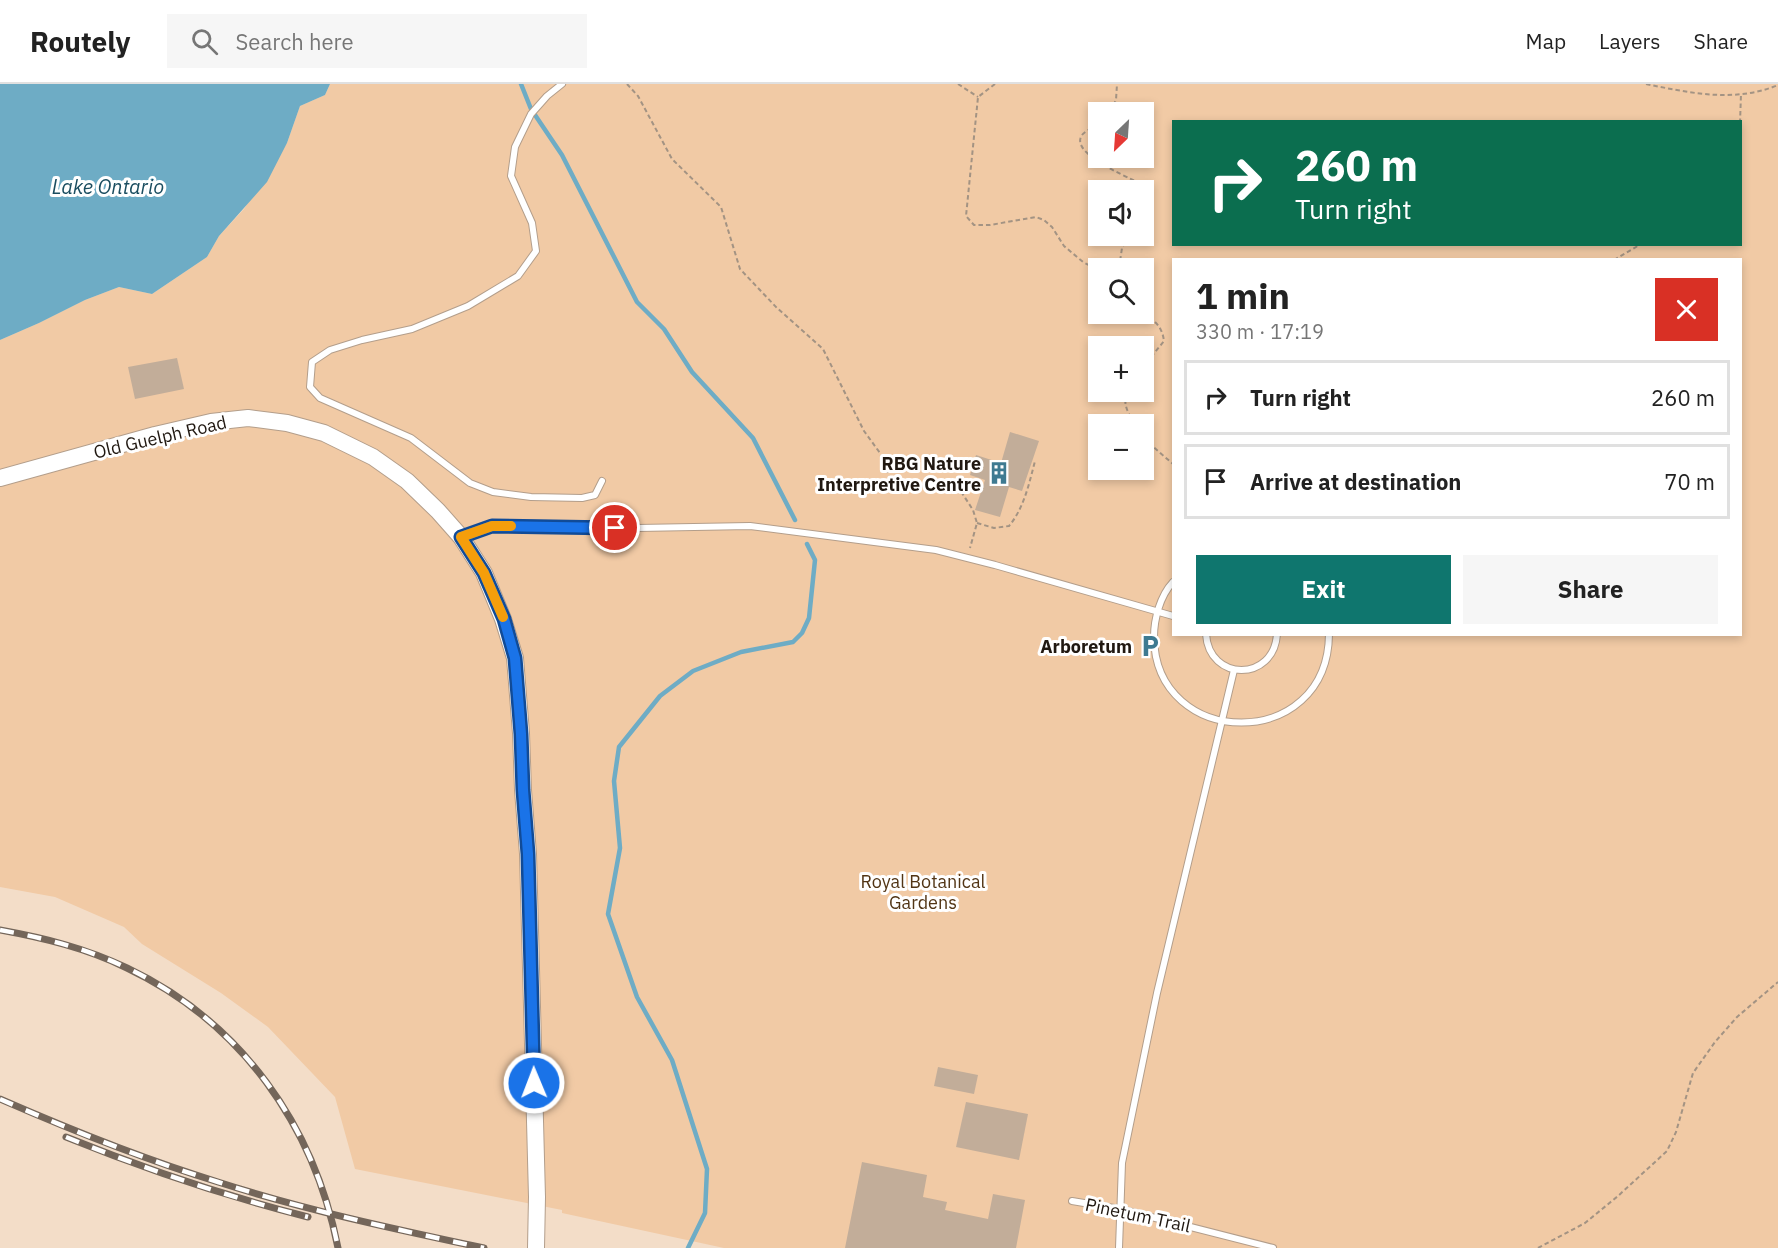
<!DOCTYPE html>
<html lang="en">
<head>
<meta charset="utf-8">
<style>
  :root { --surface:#fff; --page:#f6f6f6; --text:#222; --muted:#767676; --line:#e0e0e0; --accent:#0f766e }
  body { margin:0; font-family:"IBM Plex Sans",sans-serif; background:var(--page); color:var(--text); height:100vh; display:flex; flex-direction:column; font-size:22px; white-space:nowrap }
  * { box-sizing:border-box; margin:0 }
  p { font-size:20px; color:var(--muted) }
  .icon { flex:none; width:33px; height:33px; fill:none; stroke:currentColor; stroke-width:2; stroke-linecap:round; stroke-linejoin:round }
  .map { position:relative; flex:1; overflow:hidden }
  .sheet { position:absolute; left:1172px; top:174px; width:570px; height:378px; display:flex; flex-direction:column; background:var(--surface); border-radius:0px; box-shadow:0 3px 9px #0003 }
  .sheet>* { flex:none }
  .guide { position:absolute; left:1172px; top:36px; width:570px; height:126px; border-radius:0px; box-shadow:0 3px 9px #0003; background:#0b6e4f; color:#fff; overflow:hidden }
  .needle { width:39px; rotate:205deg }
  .buttons { position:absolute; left:1088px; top:18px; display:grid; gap:12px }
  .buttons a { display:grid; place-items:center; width:66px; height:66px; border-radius:0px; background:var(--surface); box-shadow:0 3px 9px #0003; font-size:30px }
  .pin { position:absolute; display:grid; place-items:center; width:51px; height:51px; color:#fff; margin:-26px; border:3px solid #fff; border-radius:50%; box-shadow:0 2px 6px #0007 }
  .me { position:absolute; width:66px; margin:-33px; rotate:359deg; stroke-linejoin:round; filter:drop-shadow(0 0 4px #0008) }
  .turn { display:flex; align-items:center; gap:21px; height:126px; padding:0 24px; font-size:27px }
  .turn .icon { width:78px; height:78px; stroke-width:2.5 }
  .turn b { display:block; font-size:42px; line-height:51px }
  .round { display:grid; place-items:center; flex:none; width:63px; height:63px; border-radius:0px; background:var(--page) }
  .overview { display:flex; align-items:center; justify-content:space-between; height:102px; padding:0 24px }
  h1 { font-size:36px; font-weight:700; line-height:45px }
  .action { display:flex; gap:12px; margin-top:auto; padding:12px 24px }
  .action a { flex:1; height:69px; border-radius:0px; background:var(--accent); color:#fff; font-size:24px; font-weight:700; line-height:69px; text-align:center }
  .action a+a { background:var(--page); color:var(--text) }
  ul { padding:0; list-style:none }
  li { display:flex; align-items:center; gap:18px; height:75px; margin:0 12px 9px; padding:0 12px; border:3px solid var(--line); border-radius:0px }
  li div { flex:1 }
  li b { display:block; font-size:22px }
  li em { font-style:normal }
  header { display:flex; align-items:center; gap:36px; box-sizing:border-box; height:84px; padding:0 30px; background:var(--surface); border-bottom:2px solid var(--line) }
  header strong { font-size:28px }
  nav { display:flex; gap:33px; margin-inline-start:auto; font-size:21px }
  .search { width:420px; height:54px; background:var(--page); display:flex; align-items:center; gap:15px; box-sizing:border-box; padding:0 21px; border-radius:0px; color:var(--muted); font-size:22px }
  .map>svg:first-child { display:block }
  .green { fill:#f1caa5; fill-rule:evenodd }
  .water { fill:#6eacc5 }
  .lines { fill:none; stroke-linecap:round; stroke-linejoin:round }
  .stream { stroke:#6eacc5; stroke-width:4.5 }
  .building { fill:#c2ad99 }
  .lane-casing { stroke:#b39e8b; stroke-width:8 }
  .secondary-casing { stroke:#b39e8b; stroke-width:18 }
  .path { stroke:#a39383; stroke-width:2; stroke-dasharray:4.5 3; stroke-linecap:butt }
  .lane { stroke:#fff; stroke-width:6 }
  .secondary { stroke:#fff; stroke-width:16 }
  .rail-casing { stroke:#74665a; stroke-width:7 }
  .rail { stroke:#fff; stroke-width:4.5; stroke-dasharray:14; stroke-linecap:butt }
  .route-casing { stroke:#114b97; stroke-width:15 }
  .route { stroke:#1a73e8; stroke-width:10 }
  .slow { stroke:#f59e0b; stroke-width:10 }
  .labels { text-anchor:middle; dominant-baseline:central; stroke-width:6; stroke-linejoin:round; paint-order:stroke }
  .street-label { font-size:18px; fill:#201811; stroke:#fff }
  .poi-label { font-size:18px; font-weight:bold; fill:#201811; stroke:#fff; text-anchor:end }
  .park-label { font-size:18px; fill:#523515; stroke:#fff }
  .water-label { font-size:20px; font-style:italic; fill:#1a4d60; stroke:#fff }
</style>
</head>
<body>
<header>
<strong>Routely</strong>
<div class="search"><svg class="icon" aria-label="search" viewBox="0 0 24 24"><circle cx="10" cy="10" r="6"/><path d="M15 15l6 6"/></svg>Search here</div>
<nav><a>Map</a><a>Layers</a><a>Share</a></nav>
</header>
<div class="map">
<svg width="1778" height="1164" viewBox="0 0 1778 1164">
  <rect width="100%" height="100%" fill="#f3ddc8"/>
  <path class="green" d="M330,0H1778V1164H724L562,1129V1126L355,1085L335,1013L268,943L221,909L142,860L124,843L55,813L0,803V256L39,239L85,216L119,203L152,210L207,173L219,152L244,125L287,59L300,22L325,11ZM1098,28H1143V74H1098ZM1173,38H1740V160H1173ZM1098,106H1143V152H1098ZM1173,176H1740V550H1173ZM1098,184H1143V230H1098ZM1098,262H1143V308H1098ZM1098,340H1143V386H1098Z"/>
  <path class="water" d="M0,0H330L325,11L300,22L287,59L267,98L219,152L207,173L152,210L119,203L85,216L39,239L0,256Z"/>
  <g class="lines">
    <g class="stream">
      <path d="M521,0L531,25L562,71L637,218L664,245L692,288L753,354L795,436"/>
      <path d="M688,1164L705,1129L707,1085L672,976L637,913L608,830L620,764L614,697L619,663L660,612L693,587L741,568L793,558L802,549L809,534L815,476L807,460"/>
    </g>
  </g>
  <g class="building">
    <path d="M177,274L184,305L135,315L128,283Z"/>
    <path d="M1010,348L1039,357L1022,407L1009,403L1000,433L975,426L985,396L970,391L976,371L1001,379Z"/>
    <path d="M938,983L978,991L974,1010L934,1002Z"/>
    <path d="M966,1018L1028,1030L1019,1076L956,1063Z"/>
    <path d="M862,1078L927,1091L923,1113L947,1118L945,1126L988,1135L993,1110L1025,1116L1016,1164H845Z"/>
  </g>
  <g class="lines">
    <g class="lane-casing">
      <g id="lane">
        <path d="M562,0L547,12L531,30L515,63L511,92L532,139L536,167L518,192L468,222L412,245L362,256L330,266L312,278L310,303L320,314L411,354L470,399L493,408L531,413L582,414L595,411L602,397"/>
        <path d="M615,444L621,436H631L638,444"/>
        <path d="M463,452L492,442L615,444L622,451H632L638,444L750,442L936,466L995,481L1173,532"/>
        <path d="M1173,498C1160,512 1154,535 1154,553C1155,666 1328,669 1329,550"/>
        <path d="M1206,550C1209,598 1274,598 1277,550"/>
        <path d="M1072,1117L1120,1125L1273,1164"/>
        <path d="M1119,1164L1122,1079L1157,909L1234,586"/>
      </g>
    </g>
    <g class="secondary-casing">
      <path id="secondary" d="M0,394L155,351L211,338L248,334L287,339L324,349L373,373L407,397L438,427L461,453L484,489L503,535L515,574L521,649L523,706L528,770L537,1113L536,1164"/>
    </g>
    <g class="path">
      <path d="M627,0L638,12L672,75L721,123L740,185L777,224L823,265L864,347L880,369L890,395L897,402L910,405H919L927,399L936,396L962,409L973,426L977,439L970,464"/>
      <path d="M958,0L978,13"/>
      <path d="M995,0L978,13L966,132L974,141H990L1036,133L1044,136L1052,143L1064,162L1083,178L1098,186"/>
      <path d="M1646,0C1690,9 1735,19 1778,1"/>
      <path d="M1110,28L1116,16L1117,0"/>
      <path d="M1740,39L1741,10"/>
      <path d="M1098,40C1094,43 1085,47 1082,51C1069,69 1126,92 1137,98L1141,106"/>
      <path d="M1614,176L1641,160"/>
      <path d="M1119,184L1122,164L1128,152"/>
      <path d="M1143,229C1155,237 1162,242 1164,257L1143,283"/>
      <path d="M1127,308C1122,320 1129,330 1134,340"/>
      <path d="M1143,354L1173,380"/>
      <path d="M977,439L994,444L1009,442C1024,424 1029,400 1035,377"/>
      <path d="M1538,1164L1585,1139L1618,1112L1667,1067L1676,1048L1693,989L1715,958L1737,933L1778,898"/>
    </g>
    <use href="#lane" class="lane"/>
    <use href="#secondary" class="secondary"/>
    <g class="rail-casing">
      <g id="rail">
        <path d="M0,846C44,854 86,864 127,884C241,938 314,1041 338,1164"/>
        <path d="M0,1015C71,1046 143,1075 218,1098C305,1126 394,1145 484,1164"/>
        <path d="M66,1053C145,1085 225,1112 308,1133"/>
      </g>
    </g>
    <use href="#rail" class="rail"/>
  </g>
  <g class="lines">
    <g class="route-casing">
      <path id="route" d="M534,999L528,770L523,706L521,650L515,574L504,535L484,489L461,453L492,442L615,444"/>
    </g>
    <use href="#route" class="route"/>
    <path class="slow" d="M503,533L484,489L461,453L492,442H511"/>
  </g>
  <defs>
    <g id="building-bare" transform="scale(1.8)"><path d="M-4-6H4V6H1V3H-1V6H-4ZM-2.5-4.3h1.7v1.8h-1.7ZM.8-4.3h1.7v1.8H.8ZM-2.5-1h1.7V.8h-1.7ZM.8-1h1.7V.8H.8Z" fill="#3e7a91" stroke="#fff" stroke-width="2.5" paint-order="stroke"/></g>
    <g id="parking-bare" transform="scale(1.8)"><path d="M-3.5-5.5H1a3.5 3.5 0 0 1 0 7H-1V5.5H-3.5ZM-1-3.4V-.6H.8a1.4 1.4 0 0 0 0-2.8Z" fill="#3e7a91" stroke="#fff" stroke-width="2.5" paint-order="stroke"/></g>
  </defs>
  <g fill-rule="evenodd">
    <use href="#building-bare" x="999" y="389"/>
    <use href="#parking-bare" x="1150" y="562"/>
  </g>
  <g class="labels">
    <g class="street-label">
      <text transform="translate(160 353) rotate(-13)">Old Guelph Road</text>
      <text transform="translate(1138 1131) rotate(12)">Pinetum Trail</text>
    </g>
    <g class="poi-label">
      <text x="981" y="379">RBG Nature<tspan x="981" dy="21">Interpretive Centre</tspan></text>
      <text x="1132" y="562">Arboretum</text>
    </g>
    <g class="park-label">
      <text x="923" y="797">Royal Botanical<tspan x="923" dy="21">Gardens</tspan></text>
    </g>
    <g class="water-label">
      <text x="108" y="102">Lake Ontario</text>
    </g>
  </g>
</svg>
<div class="buttons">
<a><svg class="needle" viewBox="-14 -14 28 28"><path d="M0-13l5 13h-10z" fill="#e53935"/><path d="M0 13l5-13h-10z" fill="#767676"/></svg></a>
<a><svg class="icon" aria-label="sound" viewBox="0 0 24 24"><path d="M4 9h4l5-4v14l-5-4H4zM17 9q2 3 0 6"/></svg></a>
<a><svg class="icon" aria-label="search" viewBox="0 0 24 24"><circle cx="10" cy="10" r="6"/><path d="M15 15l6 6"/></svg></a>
<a>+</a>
<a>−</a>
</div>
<div class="pin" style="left:615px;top:444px;background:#d93025"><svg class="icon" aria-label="arrive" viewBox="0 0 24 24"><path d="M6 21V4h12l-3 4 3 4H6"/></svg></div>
<svg class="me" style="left:534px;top:999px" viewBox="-20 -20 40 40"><circle r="17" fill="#1a73e8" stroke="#fff" stroke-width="3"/><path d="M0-11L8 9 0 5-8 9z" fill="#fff"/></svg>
<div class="guide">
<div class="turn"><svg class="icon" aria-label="right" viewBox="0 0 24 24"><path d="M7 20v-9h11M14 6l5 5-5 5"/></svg><div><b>260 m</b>Turn right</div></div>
</div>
<section class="sheet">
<div class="overview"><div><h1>1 min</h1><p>330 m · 17:19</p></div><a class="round" style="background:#d93025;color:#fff"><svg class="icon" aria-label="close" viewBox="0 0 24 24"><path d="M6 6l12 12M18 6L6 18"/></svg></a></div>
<ul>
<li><svg class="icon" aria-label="right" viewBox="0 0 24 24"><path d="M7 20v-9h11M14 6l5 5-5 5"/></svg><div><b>Turn right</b></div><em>260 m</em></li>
<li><svg class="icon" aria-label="arrive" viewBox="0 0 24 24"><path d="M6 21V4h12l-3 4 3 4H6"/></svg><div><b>Arrive at destination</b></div><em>70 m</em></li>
</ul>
<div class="action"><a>Exit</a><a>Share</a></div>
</section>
</div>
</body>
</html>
